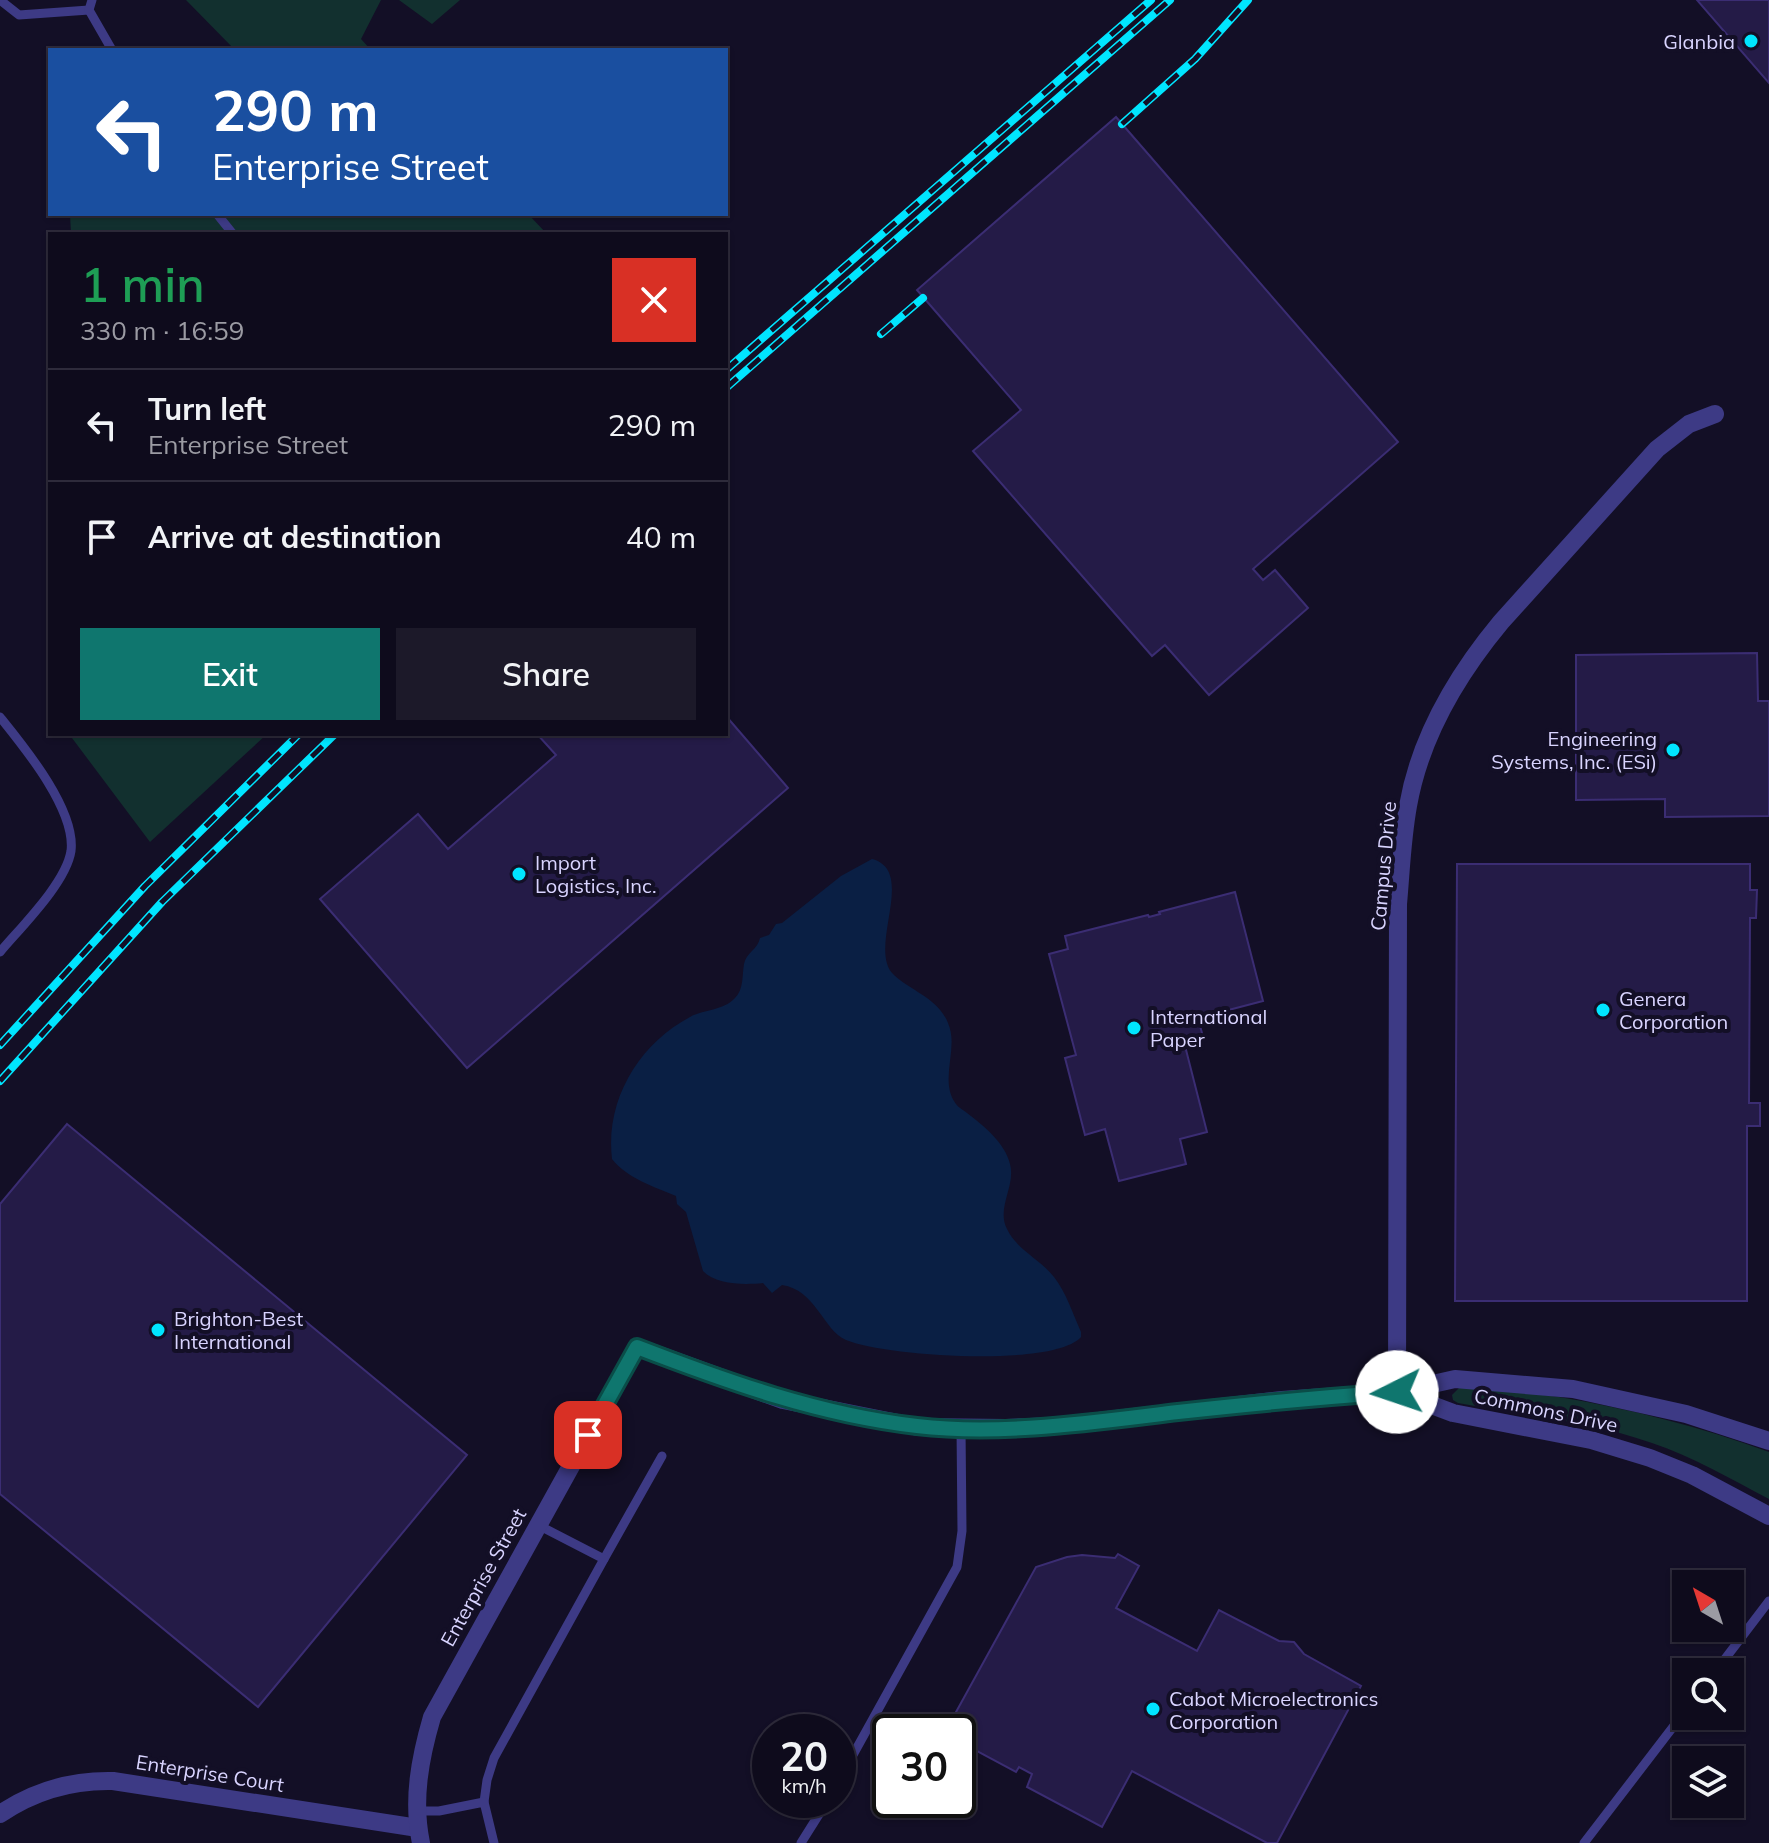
<!DOCTYPE html>
<html lang="en">
<head>
<meta charset="utf-8">
<style>
  :root { --surface:#0e0b1c; --page:#1c1929; --text:#f1f3f6; --muted:#9b9ba3; --line:#2e2b3b; --accent:#0f766e }
  body { margin:0; font-family:Mulish,sans-serif; background:var(--page); color:var(--text); height:100vh; display:flex; flex-direction:column; font-size:30px; white-space:nowrap }
  * { box-sizing:border-box; margin:0 }
  p { font-size:26px; color:var(--muted) }
  .icon { flex:none; width:44px; height:44px; fill:none; stroke:currentColor; stroke-width:2; stroke-linecap:round; stroke-linejoin:round }
  .map { position:relative; flex:1; overflow:hidden }
  .panel { position:absolute; left:48px; top:232px; width:680px; height:504px; display:flex; flex-direction:column; background:var(--surface); border-radius:0px; box-shadow:0 2px 6px #0004,0 0 0 2px var(--line) }
  .panel>* { flex:none }
  .hud { position:absolute; left:48px; top:48px; width:680px; height:168px; border-radius:0px; box-shadow:0 2px 6px #0004,0 0 0 2px var(--line); background:#1a4fa0; color:#fff; overflow:hidden }
  .needle { width:52px; rotate:321deg }
  .buttons { position:absolute; left:1672px; top:1570px; display:grid; gap:16px }
  .buttons a { display:grid; place-items:center; width:72px; height:72px; border-radius:0px; background:var(--surface); box-shadow:0 2px 6px #0004,0 0 0 2px var(--line); font-size:40px }
  .speed { position:absolute; left:752px; top:1714px; display:flex; gap:16px; font-size:40px; font-weight:700; text-align:center }
  .speed>* { display:grid; place-content:center; width:104px; height:104px; border-radius:50%; background:var(--surface); box-shadow:0 2px 6px #0004,0 0 0 2px var(--line); line-height:1 }
  .speed small { font-size:20px; font-weight:400 }
  .speed .limit { border:4px solid #111; border-radius:12px; background:#fff; color:#111 }
  .pin { position:absolute; display:grid; place-items:center; width:68px; height:68px; color:#fff; margin:-34px; border-radius:16px; box-shadow:0 4px 12px #0006 }
  .me { position:absolute; width:88px; margin:-44px; rotate:266deg; stroke-linejoin:round; filter:drop-shadow(0 0 6px #0008) }
  .turn { display:flex; align-items:center; gap:28px; height:168px; padding:0 32px; font-size:36px }
  .turn .icon { width:104px; height:104px; stroke-width:2.5 }
  .turn b { display:block; font-size:56px; line-height:68px }
  .round { display:grid; place-items:center; flex:none; width:84px; height:84px; border-radius:0px; background:var(--page) }
  .summary { display:flex; align-items:center; justify-content:space-between; height:136px; padding:0 32px }
  h1 { font-size:48px; font-weight:600; line-height:60px; color:#1e9e55 }
  .cta { display:flex; gap:16px; margin-top:auto; padding:16px 32px }
  .cta a { flex:1; height:92px; border-radius:0px; background:var(--accent); color:#fff; font-size:32px; font-weight:600; line-height:92px; text-align:center }
  .cta a+a { background:var(--page); color:var(--text) }
  ul { padding:0; list-style:none }
  li { display:flex; align-items:center; gap:24px; height:112px; padding:0 32px; border-top:2px solid var(--line) }
  li div { flex:1 }
  li b { display:block; font-size:30px }
  li em { font-style:normal }
  .map>svg:first-child { display:block }
  .green { fill:#12302f }
  .water { fill:#0a1f44 }
  .building { fill:#241b47; stroke:#3b2d73; stroke-width:2 }
  .lines { fill:none; stroke-linecap:round; stroke-linejoin:round }
  .lane { stroke:#3d3a85; stroke-width:9 }
  .street { stroke:#3d3a85; stroke-width:18 }
  .rail-casing { stroke:#00e5ff; stroke-width:8 }
  .rail { stroke:#130f26; stroke-width:5; stroke-dasharray:15; stroke-linecap:butt }
  .route-casing { stroke:#0a4d48; stroke-width:20 }
  .route { stroke:#0f766e; stroke-width:14 }
  .poi-dot { fill:#00e5ff; stroke:#130f26; stroke-width:3 }
  .labels { text-anchor:middle; dominant-baseline:central; stroke-width:8; stroke-linejoin:round; paint-order:stroke }
  .poi-label { font-size:20px; fill:#d9d4ff; stroke:#130f26; text-anchor:start }
  .street-label { font-size:20px; fill:#d9d4ff; stroke:#130f26 }
</style>
</head>
<body>
<div class="map">
<svg width="1769" height="1843" viewBox="0 0 1769 1843">
  <rect width="100%" height="100%" fill="#130f26"/>
  <g class="green">
    <path d="M186,0H381L361,39L371,50H235Z"/>
    <path d="M399,0H460L432,24Z"/>
    <path d="M70,214H528L547,234H71Z"/>
    <path d="M69,734H267L150,842Z"/>
    <path d="M1460,1387C1493,1390 1526,1392 1559,1397C1631,1409 1701,1427 1769,1452V1499C1731,1479 1693,1457 1652,1443C1590,1421 1522,1415 1458,1403L1453,1400L1452,1395Z"/>
  </g>
  <path class="water" d="M872,859C918,871 866,949 894,975C911,991 938,998 948,1023C959,1048 940,1077 954,1101C957,1107 962,1109 967,1113C984,1126 1005,1143 1010,1164C1016,1186 996,1208 1007,1229C1017,1250 1040,1259 1054,1277C1066,1292 1073,1314 1081,1332V1337C1053,1368 884,1356 846,1340C823,1330 816,1290 782,1285L772,1293L763,1283C745,1285 716,1285 703,1271L686,1212L677,1204L676,1196C654,1187 627,1178 612,1159C605,1100 639,1044 690,1017C704,1009 723,1011 735,998C744,989 742,975 744,964C746,953 758,949 760,938L769,935L776,924L782,923L841,876Z"/>
  <g class="building">
    <path d="M1697,0H1769V83Z"/>
    <path d="M1116,117L1398,442L1253,569L1263,580L1275,570L1308,608L1209,695L1165,645L1152,656L973,451L1021,410L917,290Z"/>
    <path d="M1757,653L1758,701H1769V816L1665,817V799L1576,800V655Z"/>
    <path d="M726,716L788,788L467,1068L320,899L418,814L448,849L556,755L537,734H726Z"/>
    <path d="M1457,864H1750V890H1757L1756,918H1750L1749,1103H1760V1126H1747V1301H1455Z"/>
    <path d="M1235,892L1263,1001L1198,1018L1203,1037L1184,1042L1207,1132L1180,1139L1186,1164L1119,1181L1105,1129L1085,1135L1065,1058L1076,1055L1049,954L1068,949L1065,936L1148,915L1149,917L1160,914L1159,912Z"/>
    <path d="M67,1124L467,1455L258,1707L0,1494V1204Z"/>
    <path d="M1118,1554L1139,1566L1116,1608L1197,1651L1219,1610L1279,1641L1294,1642L1304,1654L1361,1686L1277,1843H1267L1132,1771L1102,1827L1027,1787L1032,1774L1019,1767L1016,1772L958,1741V1732H945L1036,1567L1067,1557L1082,1555L1115,1558Z"/>
  </g>
  <g class="lines">
    <g class="lane">
      <path d="M0,0L19,15L89,10"/>
      <path d="M92,0L89,10L112,50"/>
      <path d="M217,214L233,234"/>
      <path d="M0,717C25,748 76,810 71,851C66,883 21,927 0,952"/>
      <path d="M604,1559L662,1456"/>
      <path d="M1715,1672L1769,1601"/>
      <path d="M838,1782L957,1567L962,1531L961,1427"/>
      <path d="M484,1802L487,1780L494,1758L604,1559L538,1525"/>
      <path d="M417,1811H439L484,1802L494,1843"/>
      <path d="M801,1843L828,1800"/>
      <path d="M1584,1843L1686,1710"/>
    </g>
    <g class="street">
      <path d="M1397,1392L1398,904C1401,871 1402,839 1408,806C1420,737 1457,675 1501,622L1657,449L1689,424L1715,414"/>
      <path d="M1397,1392L1453,1413L1591,1440L1650,1458L1692,1475L1769,1516"/>
      <path d="M0,1814C34,1791 72,1780 113,1781L418,1828"/>
      <path d="M421,1843C412,1800 420,1758 432,1717L637,1347L783,1400L918,1427L1006,1428L1055,1426L1282,1400L1397,1392L1455,1379L1573,1389L1686,1414L1769,1441"/>
    </g>
    <g class="rail-casing">
      <g id="rail">
        <path d="M1122,124L1195,59L1248,0"/>
        <path d="M881,334L923,298"/>
        <path d="M726,370L1151,0"/>
        <path d="M726,388L1170,0"/>
        <path d="M0,1045L145,886L299,734"/>
        <path d="M0,1081L162,902L335,734"/>
      </g>
    </g>
    <use href="#rail" class="rail"/>
  </g>
  <g class="lines">
    <g class="route-casing">
      <path id="route" d="M588,1435L637,1347C728,1382 820,1415 917,1426C1001,1436 1095,1422 1178,1412C1251,1404 1324,1397 1397,1392"/>
    </g>
    <use href="#route" class="route"/>
  </g>
  <g class="poi-dot">
    <circle cx="1751" cy="41" r="8"/>
    <circle cx="1673" cy="750" r="8"/>
    <circle cx="519" cy="874" r="8"/>
    <circle cx="1603" cy="1010" r="8"/>
    <circle cx="1134" cy="1028" r="8"/>
    <circle cx="158" cy="1330" r="8"/>
    <circle cx="1153" cy="1709" r="8"/>
  </g>
  <g class="labels">
    <g class="poi-label">
      <text x="1735" y="41" text-anchor="end">Glanbia</text>
      <text x="1657" y="738" text-anchor="end">Engineering<tspan x="1657" dy="23">Systems, Inc. (ESi)</tspan></text>
      <text x="535" y="862">Import<tspan x="535" dy="23">Logistics, Inc.</tspan></text>
      <text x="1619" y="998">Genera<tspan x="1619" dy="23">Corporation</tspan></text>
      <text x="1150" y="1016">International<tspan x="1150" dy="23">Paper</tspan></text>
      <text x="174" y="1318">Brighton-Best<tspan x="174" dy="23">International</tspan></text>
      <text x="1169" y="1698">Cabot Microelectronics<tspan x="1169" dy="23">Corporation</tspan></text>
    </g>
    <g class="street-label">
      <text transform="translate(1383 866) rotate(-85)">Campus Drive</text>
      <text transform="translate(1546 1410) rotate(12)">Commons Drive</text>
      <text transform="translate(483 1577) rotate(-61)">Enterprise Street</text>
      <text transform="translate(210 1773) rotate(9)">Enterprise Court</text>
    </g>
  </g>
</svg>
<div class="buttons">
<a><svg class="needle" viewBox="-14 -14 28 28"><path d="M0-13l5 13h-10z" fill="#e53935"/><path d="M0 13l5-13h-10z" fill="#9b9ba3"/></svg></a>
<a><svg class="icon" aria-label="search" viewBox="0 0 24 24"><circle cx="10" cy="10" r="6"/><path d="M15 15l6 6"/></svg></a>
<a><svg class="icon" aria-label="layers" viewBox="0 0 24 24"><path d="M12 4l9 5-9 5-9-5zM3 14l9 5 9-5"/></svg></a>
</div>
<div class="speed"><div>20<small>km/h</small></div><div class="limit">30</div></div>
<div class="pin" style="left:588px;top:1435px;background:#d93025"><svg class="icon" aria-label="arrive" viewBox="0 0 24 24"><path d="M6 21V4h12l-3 4 3 4H6"/></svg></div>
<svg class="me" style="left:1397px;top:1392px" viewBox="-20 -20 40 40"><circle r="19" fill="#fff"/><path d="M0-13L10 11 0 6-10 11z" fill="#0f766e"/></svg>
<div class="hud">
<div class="turn"><svg class="icon" aria-label="left" viewBox="0 0 24 24"><path d="M17 20v-9H6M10 6l-5 5 5 5"/></svg><div><b>290 m</b>Enterprise Street</div></div>
</div>
<section class="panel">
<div class="summary"><div><h1>1 min</h1><p>330 m · 16:59</p></div><a class="round" style="background:#d93025;color:#fff"><svg class="icon" aria-label="close" viewBox="0 0 24 24"><path d="M6 6l12 12M18 6L6 18"/></svg></a></div>
<ul>
<li><svg class="icon" aria-label="left" viewBox="0 0 24 24"><path d="M17 20v-9H6M10 6l-5 5 5 5"/></svg><div><b>Turn left</b><p>Enterprise Street</p></div><em>290 m</em></li>
<li><svg class="icon" aria-label="arrive" viewBox="0 0 24 24"><path d="M6 21V4h12l-3 4 3 4H6"/></svg><div><b>Arrive at destination</b></div><em>40 m</em></li>
</ul>
<div class="cta"><a>Exit</a><a>Share</a></div>
</section>
</div>
</body>
</html>
